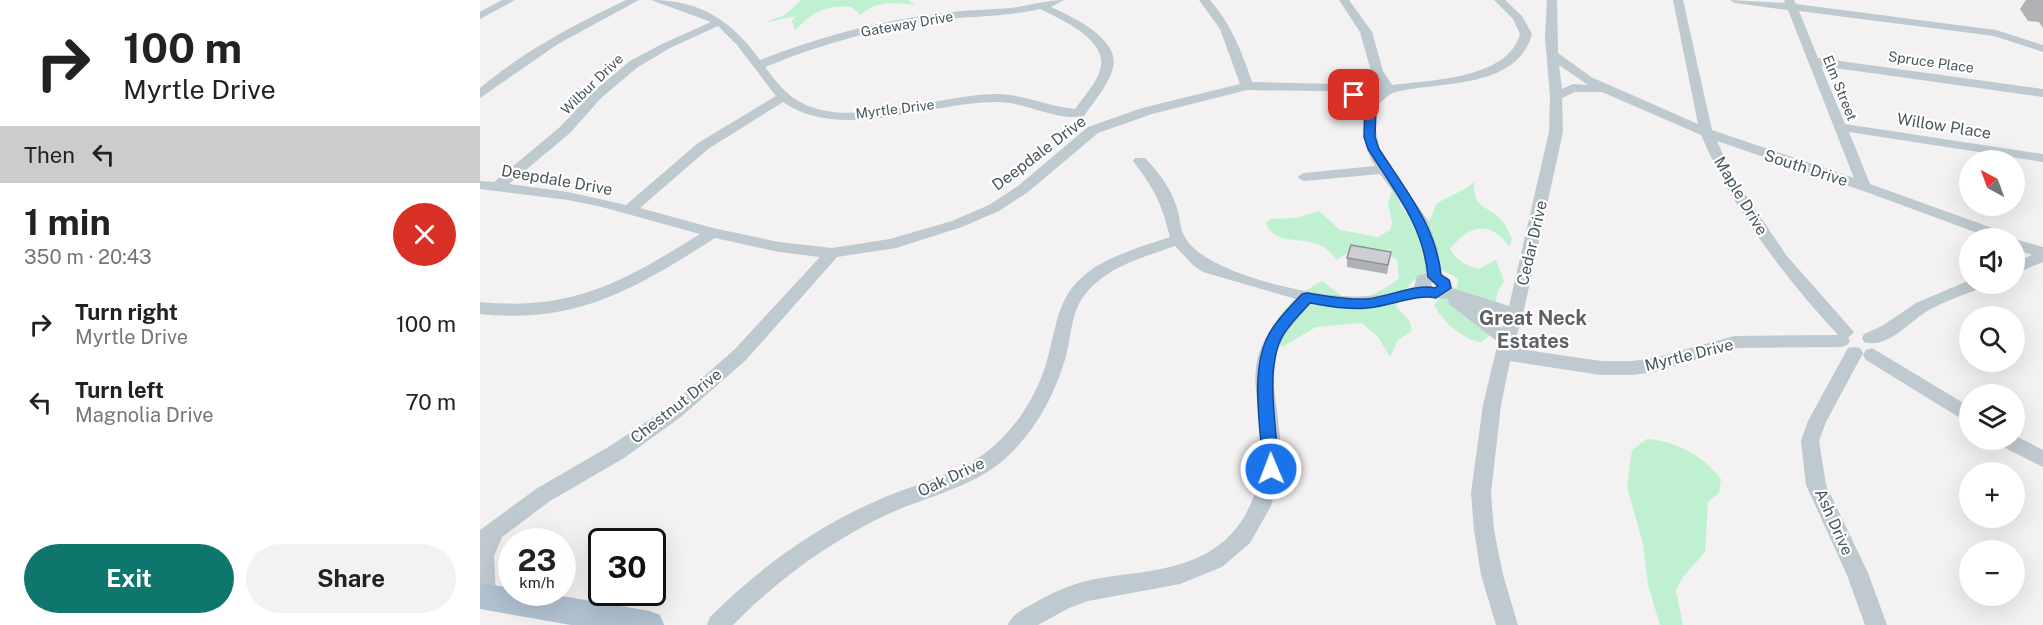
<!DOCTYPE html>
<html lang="en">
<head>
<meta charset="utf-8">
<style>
  :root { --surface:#fff; --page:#f2f2f2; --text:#222; --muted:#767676; --accent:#0f766e }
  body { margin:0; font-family:"Public Sans",sans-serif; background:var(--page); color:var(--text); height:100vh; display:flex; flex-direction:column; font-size:22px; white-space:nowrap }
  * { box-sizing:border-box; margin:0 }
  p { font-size:20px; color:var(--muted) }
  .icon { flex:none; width:33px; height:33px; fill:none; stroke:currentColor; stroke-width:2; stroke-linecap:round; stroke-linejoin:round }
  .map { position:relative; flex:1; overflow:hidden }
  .panel { display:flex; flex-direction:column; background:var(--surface); width:480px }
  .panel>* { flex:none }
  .guide { background:#fff; color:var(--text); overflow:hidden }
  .needle { width:39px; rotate:319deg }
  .buttons { position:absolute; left:1479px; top:150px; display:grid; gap:12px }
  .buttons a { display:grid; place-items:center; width:66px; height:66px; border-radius:50%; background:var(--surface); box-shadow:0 6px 24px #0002; font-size:30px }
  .speed { position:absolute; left:18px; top:528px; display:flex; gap:12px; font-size:30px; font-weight:700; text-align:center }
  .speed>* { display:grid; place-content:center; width:78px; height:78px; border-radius:50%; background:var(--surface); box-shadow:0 6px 24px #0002; line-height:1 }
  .speed small { font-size:15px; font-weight:400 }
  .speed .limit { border:3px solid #111; border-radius:9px; background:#fff; color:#111 }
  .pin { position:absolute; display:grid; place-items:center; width:51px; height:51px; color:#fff; margin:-26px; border-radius:12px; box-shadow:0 3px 9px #0006 }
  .me { position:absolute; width:66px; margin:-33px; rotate:359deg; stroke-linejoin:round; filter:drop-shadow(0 0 4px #0008) }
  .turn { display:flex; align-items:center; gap:21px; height:126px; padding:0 24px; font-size:27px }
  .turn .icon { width:78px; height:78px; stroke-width:2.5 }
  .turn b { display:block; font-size:42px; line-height:51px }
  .then { display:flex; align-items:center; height:57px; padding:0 24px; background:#0003; gap:12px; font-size:22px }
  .round { display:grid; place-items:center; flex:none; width:63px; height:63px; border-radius:32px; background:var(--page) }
  .summary { display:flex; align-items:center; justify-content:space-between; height:102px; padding:0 24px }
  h1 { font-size:36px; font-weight:700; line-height:45px }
  .cta { display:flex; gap:12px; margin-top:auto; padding:12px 24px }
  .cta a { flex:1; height:69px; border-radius:36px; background:var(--accent); color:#fff; font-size:24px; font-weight:700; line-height:69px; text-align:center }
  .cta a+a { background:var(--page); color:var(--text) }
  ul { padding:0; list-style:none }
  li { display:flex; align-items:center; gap:18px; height:78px; padding:0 24px }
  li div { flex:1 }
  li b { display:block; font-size:22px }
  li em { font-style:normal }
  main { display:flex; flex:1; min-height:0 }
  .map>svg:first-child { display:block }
  .green { fill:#bff1d1 }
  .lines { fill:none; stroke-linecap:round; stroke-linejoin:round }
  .minor { fill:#bec9d0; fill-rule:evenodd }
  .major { fill:#b0c1d0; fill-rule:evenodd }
  .wall { fill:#afb1b5 }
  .building { fill:#cbced3; stroke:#8e9094; stroke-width:1.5 }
  .route { fill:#1a73e8; stroke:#114b97; stroke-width:1.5 }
  .labels { text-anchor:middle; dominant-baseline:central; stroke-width:4.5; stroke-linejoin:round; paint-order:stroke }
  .far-street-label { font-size:14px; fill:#48555f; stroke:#fff }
  .street-label { font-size:16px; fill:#48555f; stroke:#fff }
  .quarter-label { font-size:20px; font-weight:bold; fill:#5d6166; stroke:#fff }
</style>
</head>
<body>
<main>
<section class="panel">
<div class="guide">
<div class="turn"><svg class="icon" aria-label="right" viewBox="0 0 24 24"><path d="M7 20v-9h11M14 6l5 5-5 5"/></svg><div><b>100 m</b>Myrtle Drive</div></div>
<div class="then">Then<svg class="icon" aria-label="left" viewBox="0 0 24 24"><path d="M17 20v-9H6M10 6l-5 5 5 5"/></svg></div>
</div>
<div class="summary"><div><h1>1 min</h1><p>350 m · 20:43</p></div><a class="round" style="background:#d93025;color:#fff"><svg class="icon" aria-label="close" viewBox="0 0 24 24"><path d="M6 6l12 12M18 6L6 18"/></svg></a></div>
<ul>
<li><svg class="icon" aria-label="right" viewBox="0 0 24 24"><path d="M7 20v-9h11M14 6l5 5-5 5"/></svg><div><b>Turn right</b><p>Myrtle Drive</p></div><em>100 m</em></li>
<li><svg class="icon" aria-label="left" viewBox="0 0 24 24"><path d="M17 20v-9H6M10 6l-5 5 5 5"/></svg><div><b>Turn left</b><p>Magnolia Drive</p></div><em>70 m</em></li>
</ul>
<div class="cta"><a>Exit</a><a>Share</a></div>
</section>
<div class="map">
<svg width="1563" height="625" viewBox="0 0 1563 625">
  <rect width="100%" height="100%" fill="#f3f1f1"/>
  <g class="green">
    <path d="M321,0H428L435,5C416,3 395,0 381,15L371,7C344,5 332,12 315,31L312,21L316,16L284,23L305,15Z"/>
    <path d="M994,182C993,212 1009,204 1023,222C1027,227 1029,233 1032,239L1029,247C1011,219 988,225 970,249C977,261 985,265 998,269L1016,260L1024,281C1022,285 1018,290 1017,294C1012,315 1027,325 1001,342C983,340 962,321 954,305L961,296L977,287L978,279C948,256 930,281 916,306L930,322L932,331L918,340L910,357L898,337L882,323L836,327L802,347C800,343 794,335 794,330C793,314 829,286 843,281C849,286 856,292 862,296C880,305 906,289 919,278L917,260L908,254L872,251L856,260C836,227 797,253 786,223L790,219L817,218L839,211L860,230L898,237L910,230L912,223L908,203L913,187L922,208L939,230L951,218L957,203L983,190Z"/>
    <path d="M1167,439C1195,441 1224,456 1241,479L1239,493L1228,502L1225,552L1202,578L1196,591L1203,625H1180L1168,585L1163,544L1147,486L1152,450Z"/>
  </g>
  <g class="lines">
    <g class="minor">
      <path d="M22,0H35L0,19V12Z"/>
      <path d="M146,0H159L78,44L0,98V88C44,51 94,25 146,0Z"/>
      <path d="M171,0C221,0 252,21 280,60C337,38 396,21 457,14C481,10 506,10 530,8C549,6 566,0 584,0L571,7C591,16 641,39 633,68C628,86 614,101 604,116C579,122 545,102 518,102C453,101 361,143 303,102L228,149L160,208L233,228L299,242L352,248L410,239L472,221L509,205L538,186L608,127L662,108L760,84L740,29L719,0H730C751,24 762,52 772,82L900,85L891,71L880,32L859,0H869L892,32L903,71L912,85C951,80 1028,79 1040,34L1033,19L1014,0H1025L1042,16L1052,34C1037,90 958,81 915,92C909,94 902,101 897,106L896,130L899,147L907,164L947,219L957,247L962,274L971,281L972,288L1029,306L1069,132L1070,96L1065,37L1067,0H1077L1078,53L1111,77L1218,124L1193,0H1203L1232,130L1374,178L1308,10L1255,3L1250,0L1305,3L1304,0H1314L1316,4L1516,30L1563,45V52L1514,36L1319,11L1338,58L1563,89V97L1341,66L1365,124L1563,154V162L1369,132L1390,184L1529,234L1531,238L1563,247V262L1534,274V263L1552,255L1534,248V238H1511L1392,194L1237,141L1251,173L1306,255L1374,332L1368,338L1370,341L1367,345L1361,347L1254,348L1175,372L1152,375H1121L1030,361L1021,405L1011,493L1014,530L1023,575L1038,625H1016L1001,575L994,530L991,493L1003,405L1018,342L969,304L968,299L943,296L903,306L884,308L831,303L805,334L797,352L793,378L800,437L799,472L791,506L770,543L742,567L700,584L608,601L589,608L558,625H528C532,615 541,610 551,605C569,594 589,585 610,580C655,571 707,573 744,541C779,510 785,464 780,420C777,400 773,380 777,361C782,336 800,317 816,299L723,272L713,265L695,246C664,257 629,266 607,292C591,310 592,333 586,356C576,392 557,428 530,454C497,487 450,495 408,514C351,541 298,579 253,625H227L230,617C278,569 334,528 396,501C433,484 475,476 508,451C538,427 560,391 569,353C576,327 578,302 597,282C621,257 658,248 690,237C681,202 675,190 653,161L655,158H665C678,171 692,190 697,208C700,217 700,231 706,239C727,273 827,295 866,296C889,298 912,294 934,287L937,276L946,273C942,230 925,207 900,174L824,181L817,177L824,173L895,166C883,146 882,128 885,105L898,92L767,90L672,114L618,133L548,192L519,211L482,227L416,248L357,257L266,360L202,416L144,458L70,501L22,537L14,556L16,596L13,603L5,606L0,604V530L56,489L130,446L190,406L254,350L340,257L299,252L235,238C155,289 98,324 0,314V302C93,311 143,282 220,234L122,207L88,200L0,189V181L14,182L80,127L114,91L150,61L182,44L231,22ZM560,9C580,19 630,40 620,70C616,84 604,96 595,109C570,107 545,95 519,94C463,93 374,129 324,104C307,96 296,82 285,67C341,44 398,28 458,20C492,16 526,17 560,9ZM238,26L257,45L296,96L218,143L146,205L88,192L29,184L90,133L122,97L158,67L190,48ZM1079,65L1108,85L1093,84L1082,89ZM1095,92H1122L1221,135C1253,210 1303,275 1358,335L1254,336L1175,358L1152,361H1121L1033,348L1043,314L1083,132L1082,98ZM951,283H953L956,287H952ZM1000,311L1026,318L1022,328Z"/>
      <path d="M1490,280V284H1504L1502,288C1484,294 1466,301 1449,310C1431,320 1407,350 1384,342L1382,338L1384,334L1402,326L1436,303Z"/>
      <path d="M1374,347L1380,348L1383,353L1346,422L1339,441L1346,485L1388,573L1407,625H1385L1367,575L1326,485L1321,441L1328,421L1368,348Z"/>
      <path d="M1392,348L1490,407V424L1386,360L1383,355L1386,350Z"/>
      <path d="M1534,435L1563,450V467L1519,445L1517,440H1534Z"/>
    </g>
    <path class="major" d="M0,583L32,588V592H58L170,611L180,615L184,625H91L0,609Z"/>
  </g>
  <g class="wall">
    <path d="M1546,0H1563V28L1559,22L1548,21L1540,9Z"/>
    <path d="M911,252L907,274L867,267V258Z"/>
  </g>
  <path class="building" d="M871,245L911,252L908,265L867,258Z"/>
  <path class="route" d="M870,92H877L896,105L895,137L899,149C925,189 956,226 961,275L969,280L971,288L956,298C938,293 908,307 887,308C867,310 849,306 830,303C820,314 807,326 801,339C785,371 797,433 799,469L797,473L791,475L785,473L783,469C781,427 769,371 789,334C797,319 811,306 822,294L827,293C847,296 866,300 887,299C907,297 938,283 955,288L958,286L948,277C944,226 914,190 888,149L884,137L885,106L870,97Z"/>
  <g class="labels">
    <g class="far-street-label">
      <text transform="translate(427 24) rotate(-10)">Gateway Drive</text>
      <text transform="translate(1451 62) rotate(8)">Spruce Place</text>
      <text transform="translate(112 84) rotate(-44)">Wilbur Drive</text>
      <text transform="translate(1360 88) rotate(68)">Elm Street</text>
      <text transform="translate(415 109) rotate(-7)">Myrtle Drive</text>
    </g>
    <g class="street-label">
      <text transform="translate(1464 126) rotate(9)">Willow Place</text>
      <text transform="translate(559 153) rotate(-37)">Deepdale Drive</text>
      <text transform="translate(1326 168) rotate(18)">South Drive</text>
      <text transform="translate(77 180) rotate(10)">Deepdale Drive</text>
      <text transform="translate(1261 196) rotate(59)">Maple Drive</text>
      <text transform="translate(1052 243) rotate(-77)">Cedar Drive</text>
      <text transform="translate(1209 355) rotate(-14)">Myrtle Drive</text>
      <text transform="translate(196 406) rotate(-38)">Chestnut Drive</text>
      <text transform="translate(471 477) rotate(-25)">Oak Drive</text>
      <text transform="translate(1354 522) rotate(66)">Ash Drive</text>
    </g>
    <g class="quarter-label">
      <text x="1053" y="318">Great Neck<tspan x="1053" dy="23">Estates</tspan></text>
    </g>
  </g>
</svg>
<div class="buttons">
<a><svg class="needle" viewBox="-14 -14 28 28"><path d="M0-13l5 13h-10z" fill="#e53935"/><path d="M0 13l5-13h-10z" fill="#767676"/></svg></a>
<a><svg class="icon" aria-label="sound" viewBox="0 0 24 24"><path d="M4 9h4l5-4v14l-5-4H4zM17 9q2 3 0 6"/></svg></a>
<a><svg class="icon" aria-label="search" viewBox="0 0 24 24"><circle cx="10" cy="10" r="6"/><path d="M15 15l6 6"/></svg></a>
<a><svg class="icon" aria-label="layers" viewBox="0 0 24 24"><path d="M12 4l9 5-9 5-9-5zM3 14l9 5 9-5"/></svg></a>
<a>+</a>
<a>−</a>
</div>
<div class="speed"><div>23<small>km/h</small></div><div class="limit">30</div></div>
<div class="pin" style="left:874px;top:95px;background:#d93025"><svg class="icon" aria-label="arrive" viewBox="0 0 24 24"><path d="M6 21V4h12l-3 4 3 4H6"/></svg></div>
<svg class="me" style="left:791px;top:469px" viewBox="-20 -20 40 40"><circle r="17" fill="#1a73e8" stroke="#fff" stroke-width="3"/><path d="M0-11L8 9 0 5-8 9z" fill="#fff"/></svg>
</div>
</main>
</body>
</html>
